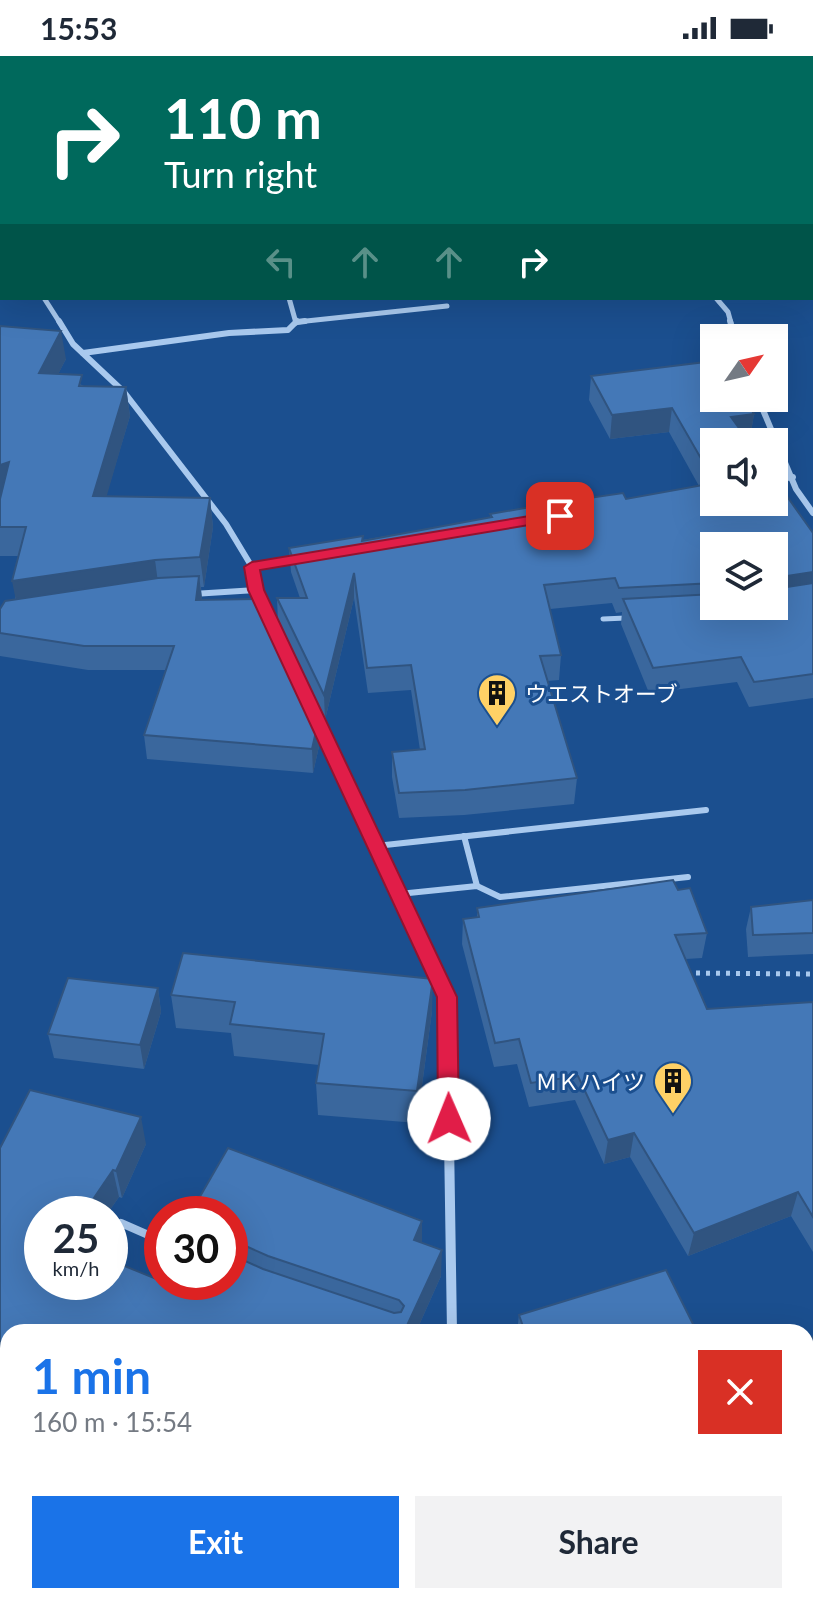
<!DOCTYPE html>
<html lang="en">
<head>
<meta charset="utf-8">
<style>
  :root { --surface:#fff; --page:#f2f2f3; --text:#1f2937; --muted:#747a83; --accent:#1a73e8 }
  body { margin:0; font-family:Lato,"Noto Sans JP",sans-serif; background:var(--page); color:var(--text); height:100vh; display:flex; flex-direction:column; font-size:30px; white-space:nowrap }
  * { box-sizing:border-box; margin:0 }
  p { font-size:26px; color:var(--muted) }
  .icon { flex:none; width:44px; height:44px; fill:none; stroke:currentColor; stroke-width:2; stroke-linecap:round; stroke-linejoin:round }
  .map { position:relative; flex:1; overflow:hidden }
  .panel { position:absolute; left:0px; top:1268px; width:814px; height:280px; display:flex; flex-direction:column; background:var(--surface); border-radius:24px 24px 0 0; box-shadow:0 8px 32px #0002 }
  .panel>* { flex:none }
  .banner { position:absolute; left:0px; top:0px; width:814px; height:244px; box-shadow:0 8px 32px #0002; background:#00695c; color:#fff; overflow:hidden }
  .needle { width:52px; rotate:56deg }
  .tools { position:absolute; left:700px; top:268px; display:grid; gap:16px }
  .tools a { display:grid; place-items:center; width:88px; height:88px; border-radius:0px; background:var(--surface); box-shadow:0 8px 32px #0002; font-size:40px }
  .speed { position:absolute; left:24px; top:1140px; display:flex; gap:16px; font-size:40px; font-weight:700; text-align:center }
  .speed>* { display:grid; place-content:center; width:104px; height:104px; border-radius:50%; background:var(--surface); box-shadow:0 8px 32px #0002; line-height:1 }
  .speed small { font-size:20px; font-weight:400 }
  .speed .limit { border:12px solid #d22; background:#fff; color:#111 }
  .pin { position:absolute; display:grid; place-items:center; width:68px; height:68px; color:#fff; margin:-34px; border-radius:16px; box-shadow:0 4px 12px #0006 }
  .me { position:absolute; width:88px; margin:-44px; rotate:359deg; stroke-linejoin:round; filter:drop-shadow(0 0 6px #0008) }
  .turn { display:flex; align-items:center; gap:28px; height:168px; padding:0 32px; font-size:36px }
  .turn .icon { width:104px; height:104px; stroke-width:2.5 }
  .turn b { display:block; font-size:56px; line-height:68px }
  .lanes { display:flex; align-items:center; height:76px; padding:0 32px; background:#0003; justify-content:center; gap:40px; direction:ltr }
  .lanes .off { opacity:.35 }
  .round { display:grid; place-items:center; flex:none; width:84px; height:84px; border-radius:0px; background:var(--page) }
  .summary { display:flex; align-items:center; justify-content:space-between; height:136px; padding:0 32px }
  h1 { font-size:48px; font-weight:700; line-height:60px; color:var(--accent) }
  .cta { display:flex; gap:16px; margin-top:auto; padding:16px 32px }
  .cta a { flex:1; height:92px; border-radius:0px; background:var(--accent); color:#fff; font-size:32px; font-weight:700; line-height:92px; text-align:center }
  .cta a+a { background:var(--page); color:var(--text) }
  .status { display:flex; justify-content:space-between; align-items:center; height:56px; padding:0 40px; background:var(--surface); direction:ltr }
  .status svg { height:22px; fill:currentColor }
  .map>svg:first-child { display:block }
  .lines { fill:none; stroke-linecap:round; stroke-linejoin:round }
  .stream { fill:#9cc4f0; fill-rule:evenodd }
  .path { stroke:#a9c9ee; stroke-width:5; stroke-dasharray:4 6; stroke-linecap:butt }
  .lane-far2 { stroke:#a9c9ee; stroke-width:5 }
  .lane-far1 { stroke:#a9c9ee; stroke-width:6 }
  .lane { stroke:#a9c9ee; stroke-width:8 }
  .street-far3 { stroke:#a9c9ee; stroke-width:5 }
  .street-far2 { stroke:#a9c9ee; stroke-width:6 }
  .street-far1 { stroke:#a9c9ee; stroke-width:8 }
  .street { stroke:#a9c9ee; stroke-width:10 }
  .wall { fill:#3a679d; fill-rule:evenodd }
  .shaded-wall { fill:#305480 }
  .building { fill:#4478b7; stroke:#305480; stroke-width:2 }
  .route { fill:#e11d48; stroke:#92132f; stroke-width:2 }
  .labels { text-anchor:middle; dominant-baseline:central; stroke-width:6; stroke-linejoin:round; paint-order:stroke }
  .poi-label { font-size:22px; fill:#fff; stroke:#1b4f8f; text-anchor:start }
</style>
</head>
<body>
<div class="status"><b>15:53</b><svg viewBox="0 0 49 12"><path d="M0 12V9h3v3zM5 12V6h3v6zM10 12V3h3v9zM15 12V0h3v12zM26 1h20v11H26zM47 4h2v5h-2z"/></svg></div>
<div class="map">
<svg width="813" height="1548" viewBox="0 0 813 1548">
  <rect width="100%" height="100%" fill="#1b4f8f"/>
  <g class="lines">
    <g class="stream">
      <rect x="0" y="17" width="2" height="6"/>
      <path d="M0,79L2,80V87L0,86Z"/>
      <path d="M2,142V148L0,149V143Z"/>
    </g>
    <path class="path" d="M686,917L813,918"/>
    <path class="lane-far2" d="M603,563L626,562"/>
    <g class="lane-far1">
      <path d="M464,780L477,830"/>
      <path d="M376,790L706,754"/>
      <path d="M399,838L477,830L500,841L688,821"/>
    </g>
    <path class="lane" d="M121,1167L162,1185"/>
    <g class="street-far3">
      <path d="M44,242L60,267"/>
      <path d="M289,242L296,267"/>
      <path d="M716,242L728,256L731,267"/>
      <path d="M297,266L447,250"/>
    </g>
    <g class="street-far2">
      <path d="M59,265L73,288L124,336L226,468L252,511L256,534L264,551"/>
      <path d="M730,265L735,282"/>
      <path d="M297,266L305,265"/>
      <path d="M83,297L229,277L288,274L297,265"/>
      <path d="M758,342L796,433L813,457"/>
      <path d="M774,424L793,421"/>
      <path d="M252,511L299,503"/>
      <path d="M193,538L256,534"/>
    </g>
    <path class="street-far1" d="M315,661L447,941L448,1021"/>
    <g class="street">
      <path d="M448,1019L452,1276"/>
      <path d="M0,1524L8,1528"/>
      <path d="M35,1540L53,1548"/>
      <path d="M446,1548L450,1540"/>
    </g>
  </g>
  <g class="wall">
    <path d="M0,270L66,303L58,318L84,330L126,331L130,360L106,440L210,442L213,471L204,531H201L202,544L319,662L320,686L313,717L147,703L144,679L166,614H88L0,600V553L15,543L18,500H0Z"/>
    <path d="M591,320L754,358L750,382L714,386V446L813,477V642L749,651L737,626L649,637L621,568L622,556L616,557L612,547L550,553L561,599L559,624L547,625L577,722L574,748L464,759L399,762L392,721V696L420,694L411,634L368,637L354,542L325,664L278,567L277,542H300L291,516L289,492L363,480V484L490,462V458L626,443L699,430L669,376L610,383L589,344ZM714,490H774V550H714Z"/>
    <path d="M678,834L707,877L702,902L686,903L707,953L813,946V1196L791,1160L688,1200L630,1101L604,1108L575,1044L529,1051L517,1008L494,1011L462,888L463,863L477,861V852Z"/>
    <path d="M813,844V898L748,901L746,873L751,851Z"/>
    <path d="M158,932L161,956L144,1013L54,1002L48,978Z"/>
    <path d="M171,939L432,955L417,1067L318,1059L316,1027L319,1009L234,1000L231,977L176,972Z"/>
    <path d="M146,1088L122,1142L119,1141L107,1158H42V1226L171,1229L230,1226V1158H200L198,1144L422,1165V1187L441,1220L416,1276H8V1357L4,1360L8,1362V1461L0,1458V1092Z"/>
    <path d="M519,1259L697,1276H517Z"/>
    <path d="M163,1540H352L349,1548H165Z"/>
    <path d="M627,1540H695L690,1542L692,1548H631Z"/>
  </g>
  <g class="shaded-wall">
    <path d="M61,275L66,303L44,346L39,317Z"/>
    <path d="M126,331L130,360L98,470L93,440Z"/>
    <path d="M672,352L669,376L610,383L612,359Z"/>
    <path d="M754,358L750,382L727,385L731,361Z"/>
    <path d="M714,404V425L709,417L708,429L700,430L703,406Z"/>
    <path d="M9,406L0,441V409Z"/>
    <path d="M210,442L213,471L204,531L200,501Z"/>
    <path d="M155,504L159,534L18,555L12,525Z"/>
    <path d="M813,516V540L774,546V522Z"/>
    <path d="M354,517V542L325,664L324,639Z"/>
    <path d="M199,520L202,543L196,544Z"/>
    <path d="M319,662L320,686L313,717L312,693Z"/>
    <path d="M433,923L432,955L417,1067V1035Z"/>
    <path d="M158,932L161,956L144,1013L140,989Z"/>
    <path d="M141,1061L146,1088L122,1142L116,1115Z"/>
    <path d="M634,1077L630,1101L604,1108L608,1084Z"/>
    <path d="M113,1114L119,1141L107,1158H83Z"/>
    <path d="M798,1136L791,1160L688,1200L694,1177Z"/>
    <path d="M422,1165V1191L414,1184Z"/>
    <path d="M442,1194L441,1220L416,1276H404Z"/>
    <path d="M8,1326V1357L2,1362L0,1356V1332Z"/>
    <path d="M813,1395V1414L806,1416V1397Z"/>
    <path d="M342,1540H352L349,1548H339Z"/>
  </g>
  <g class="building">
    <path d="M0,270L61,275L39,317L82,319L79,330L126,331L93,440L210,442L200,501L155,504L12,525L26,471H0V443L9,406L0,409Z"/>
    <path d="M714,305V342H744L754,358L731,361L749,386H714V404L703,406L672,352L612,359L591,320Z"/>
    <path d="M714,416V425L709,417Z"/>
    <path d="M774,422L813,477V516L774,522V490H714V527L619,532L615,522L544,529L561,599L540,600L577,722L465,734L399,737L392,696L425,693L411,609L367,612L354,517L324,639L277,542H307L289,492L363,480L362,485L492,461L490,458L548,448L623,437L626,443L714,427V446H774Z"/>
    <path d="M199,520L196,544L263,543L319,662L312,693L144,679L174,590H84L0,577V553L5,545L158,522Z"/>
    <path d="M813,527V618L754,626L741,601L653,612L623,543L714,538V550H774V533Z"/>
    <path d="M673,824L678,834L690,832L707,877L675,879L707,953L813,946V1161L798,1136L694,1177L634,1077L608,1084L578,1020L531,1027L519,983L495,987L463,863L479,861L477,852Z"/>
    <path d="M813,844V877L753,879L751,851Z"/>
    <path d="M183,897L433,923L417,1035L316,1027L324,978L230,968L235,946L171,939Z"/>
    <path d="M68,922L158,932L140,989L48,978Z"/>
    <path d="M30,1034L141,1061L116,1115L113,1114L83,1158H42V1226H110V1204L171,1229L172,1226H230V1198L263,1213L394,1257L401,1256L404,1250L399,1244L268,1200L230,1183V1158H211L215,1150L198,1144L228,1092L422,1165L414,1184L442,1194L404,1276H8V1326L0,1332V1092Z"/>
    <path d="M666,1214L697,1276H525L519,1259Z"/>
    <path d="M813,1281V1395L806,1397V1283Z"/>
    <path d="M0,1359L8,1362V1444L0,1441Z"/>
    <path d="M0,1537L24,1548H0Z"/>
    <path d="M167,1540H342L339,1548H187Z"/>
    <path d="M640,1540H689L692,1548H643Z"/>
  </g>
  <path class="route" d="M560,455L565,456V463L260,514L264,534L457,941L459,1063L456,1069L449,1071L441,1069L438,1063L437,941L248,534L244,511L252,506Z"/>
  <defs>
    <g id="building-pin" transform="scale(2)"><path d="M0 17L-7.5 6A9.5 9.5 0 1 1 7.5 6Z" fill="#ffd166" stroke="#1b4f8f"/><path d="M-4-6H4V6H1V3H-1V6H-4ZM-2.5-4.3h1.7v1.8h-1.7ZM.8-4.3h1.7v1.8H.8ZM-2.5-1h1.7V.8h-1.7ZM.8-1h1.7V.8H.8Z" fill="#111"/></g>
  </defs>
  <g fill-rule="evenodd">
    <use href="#building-pin" x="497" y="637"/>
    <use href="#building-pin" x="673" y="1025"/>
  </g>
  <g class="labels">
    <g class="poi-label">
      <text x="525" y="637">ウエストオーブ</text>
      <text x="645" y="1025" text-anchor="end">ＭＫハイツ</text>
    </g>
  </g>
</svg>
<div class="tools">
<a><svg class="needle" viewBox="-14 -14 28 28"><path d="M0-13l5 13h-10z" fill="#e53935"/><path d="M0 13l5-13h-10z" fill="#747a83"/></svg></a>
<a><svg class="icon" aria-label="sound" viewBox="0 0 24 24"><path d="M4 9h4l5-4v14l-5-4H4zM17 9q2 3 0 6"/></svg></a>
<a><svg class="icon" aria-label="layers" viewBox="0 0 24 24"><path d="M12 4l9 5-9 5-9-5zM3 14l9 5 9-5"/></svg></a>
</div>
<div class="speed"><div>25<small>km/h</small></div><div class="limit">30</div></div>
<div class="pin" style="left:560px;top:460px;background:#d93025"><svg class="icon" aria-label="arrive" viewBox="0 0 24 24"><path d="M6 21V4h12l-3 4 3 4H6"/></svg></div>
<svg class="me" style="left:449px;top:1063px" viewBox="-20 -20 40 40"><circle r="19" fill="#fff"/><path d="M0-13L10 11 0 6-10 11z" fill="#e11d48"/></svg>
<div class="banner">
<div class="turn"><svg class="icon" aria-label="right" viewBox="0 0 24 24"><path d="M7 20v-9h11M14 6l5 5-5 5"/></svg><div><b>110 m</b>Turn right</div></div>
<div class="lanes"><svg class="icon off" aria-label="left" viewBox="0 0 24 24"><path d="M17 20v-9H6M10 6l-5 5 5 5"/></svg><svg class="icon off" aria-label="ahead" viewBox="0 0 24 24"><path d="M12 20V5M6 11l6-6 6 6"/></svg><svg class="icon off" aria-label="ahead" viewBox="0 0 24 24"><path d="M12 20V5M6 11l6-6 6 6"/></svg><svg class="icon" aria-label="right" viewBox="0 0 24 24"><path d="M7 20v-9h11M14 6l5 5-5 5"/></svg></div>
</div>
<section class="panel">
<div class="summary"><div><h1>1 min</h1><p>160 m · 15:54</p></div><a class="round" style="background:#d93025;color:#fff"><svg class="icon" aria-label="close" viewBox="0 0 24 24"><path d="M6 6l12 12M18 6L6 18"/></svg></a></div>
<div class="cta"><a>Exit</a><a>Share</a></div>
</section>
</div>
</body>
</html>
